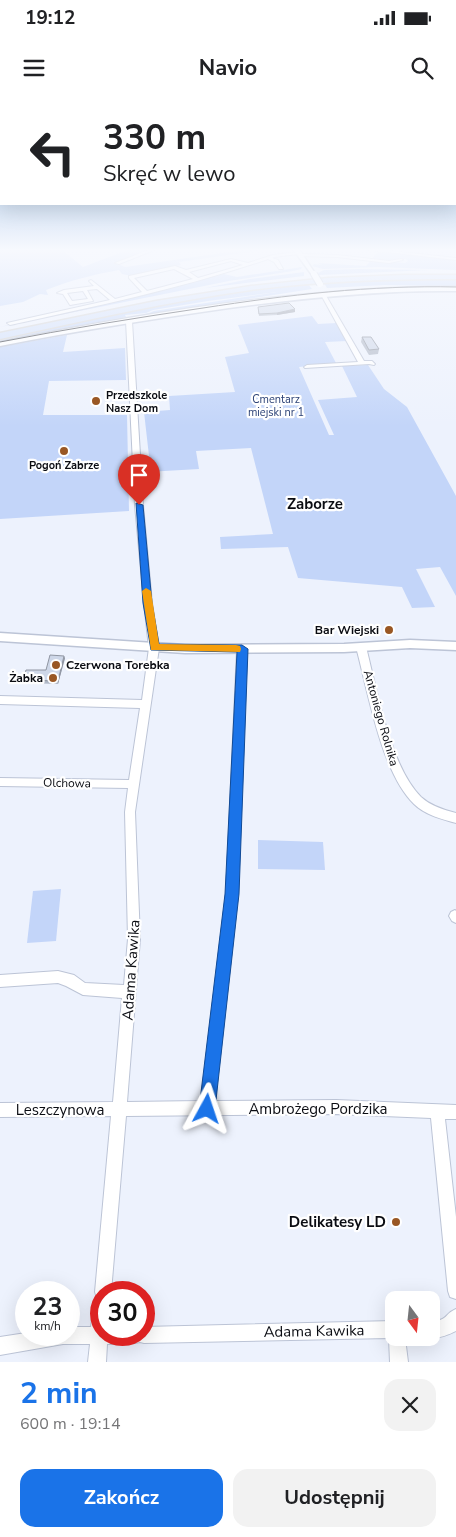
<!DOCTYPE html>
<html lang="pl">
<head>
<meta charset="utf-8">
<style>
  :root { --surface:#fff; --page:#f2f2f2; --text:#202124; --muted:#757577; --accent:#1a73e8 }
  body { margin:0; font-family:"Nunito Sans",sans-serif; background:var(--page); color:var(--text); height:100vh; display:flex; flex-direction:column; font-size:19px; white-space:nowrap }
  * { box-sizing:border-box; margin:0 }
  p { font-size:16px; color:var(--muted) }
  .icon { flex:none; width:28px; height:28px; fill:none; stroke:currentColor; stroke-width:2; stroke-linecap:round; stroke-linejoin:round }
  .map { position:relative; height:1262px; overflow:hidden }
  .panel { display:flex; flex-direction:column; background:var(--surface); flex:1 }
  .panel>* { flex:none }
  .top-card { position:absolute; left:0px; top:0px; width:456px; height:105px; box-shadow:0 5px 20px #0002; background:#fff; color:var(--text); overflow:hidden }
  .needle { width:32px; rotate:165deg }
  .buttons { position:absolute; left:385px; top:1191px; display:grid; gap:10px }
  .buttons a { display:grid; place-items:center; width:55px; height:55px; border-radius:10px; background:var(--surface); box-shadow:0 5px 20px #0002; font-size:25px }
  .speed { position:absolute; left:15px; top:1181px; display:flex; gap:10px; font-size:25px; font-weight:700; text-align:center }
  .speed>* { display:grid; place-content:center; width:65px; height:65px; border-radius:50%; background:var(--surface); box-shadow:0 5px 20px #0002; line-height:1 }
  .speed small { font-size:12px; font-weight:400 }
  .speed .limit { border:8px solid #d22; background:#fff; color:#111 }
  .pin { position:absolute; display:grid; place-items:center; width:42px; height:42px; color:#fff; margin:-51px -21px; border-radius:50% 50% 50% 0; rotate:-45deg; box-shadow:0 0 5px #0007 }
  .pin .icon { rotate:45deg }
  .me { position:absolute; width:55px; margin:-28px; rotate:5deg; stroke-linejoin:round; filter:drop-shadow(0 0 4px #0008) }
  .turn { display:flex; align-items:center; gap:18px; height:105px; padding:0 20px; font-size:22px }
  .turn .icon { width:65px; height:65px; stroke-width:2.5 }
  .turn b { display:block; font-size:35px; line-height:42px }
  .round { display:grid; place-items:center; flex:none; width:52px; height:52px; border-radius:15px; background:var(--page) }
  .head { display:flex; align-items:center; justify-content:space-between; height:85px; padding:0 20px }
  h1 { font-size:30px; font-weight:700; line-height:38px; color:var(--accent) }
  .primary-button { display:flex; gap:10px; margin-top:auto; padding:10px 20px }
  .primary-button a { flex:1; height:58px; border-radius:15px; background:var(--accent); color:#fff; font-size:20px; font-weight:700; line-height:58px; text-align:center }
  .primary-button a+a { background:var(--page); color:var(--text) }
  .status { display:flex; justify-content:space-between; align-items:center; height:35px; padding:0 25px; background:var(--surface); direction:ltr }
  .status svg { height:14px; fill:currentColor }
  header { display:flex; justify-content:space-between; align-items:center; height:65px; padding:0 20px; background:var(--surface); font-size:22px; font-weight:700 }
  .map>svg:first-child { display:block }
  .green { fill:#c3d5f9 }
  .lines { fill:none; stroke-linecap:round; stroke-linejoin:round }
  .minor-casing { stroke:#bcc4d6; stroke-width:2 }
  .tertiary-casing { stroke:#bcc4d6; stroke-width:3 }
  .primary-casing { stroke:#d3d3d4; stroke-width:3 }
  .minor { fill:#fff; fill-rule:evenodd }
  .tertiary { fill:#fff; fill-rule:evenodd }
  .primary { fill:#d1dffa; fill-rule:evenodd }
  .tram { stroke:#30333a; stroke-width:1 }
  .tertiary-bridge-casing { stroke:#bcc4d6; stroke-width:8; stroke-linecap:butt }
  .tertiary-bridge { stroke:#fff; stroke-width:6 }
  .wall { fill:#b1b9c8 }
  .shaded-wall { fill:#9096a2 }
  .building { fill:#ced7e8; stroke:#9096a2 }
  .route { fill:#1a73e8; stroke:#114b97 }
  .slow { fill:#f59e0b }
  .poi-dot { fill:#995724; stroke:#fff; stroke-width:2 }
  .labels { text-anchor:middle; dominant-baseline:central; stroke-width:4.5; stroke-linejoin:round; paint-order:stroke }
  .far-poi-label { font-size:11px; font-weight:bold; fill:#0a0c12; stroke:#fff; text-anchor:start }
  .far-park-label { font-size:11px; fill:#2c4276; stroke:#fff }
  .poi-label { font-size:12px; font-weight:bold; fill:#0a0c12; stroke:#fff; text-anchor:end }
  .street-label { font-size:12px; fill:#0a0c12; stroke:#fff }
  .far-district-label { font-size:15px; font-weight:bold; fill:#0a0c12; stroke:#fff }
  .near-street-label { font-size:15px; fill:#0a0c12; stroke:#fff }
  .near-poi-label { font-size:15px; font-weight:bold; fill:#0a0c12; stroke:#fff; text-anchor:end }
</style>
</head>
<body>
<div class="status"><b>19:12</b><svg viewBox="0 0 49 12"><path d="M0 12V9h3v3zM5 12V6h3v6zM10 12V3h3v9zM15 12V0h3v12zM26 1h20v11H26zM47 4h2v5h-2z"/></svg></div>
<header><svg class="icon" aria-label="menu" viewBox="0 0 24 24"><path d="M4 6h16M4 12h16M4 18h16"/></svg>Navio<svg class="icon" aria-label="search" viewBox="0 0 24 24"><circle cx="10" cy="10" r="6"/><path d="M15 15l6 6"/></svg></header>
<div class="map">
<svg width="456" height="1262" viewBox="0 0 456 1262">
  <rect width="100%" height="100%" fill="#edf2fd"/>
  <g class="green">
    <path d="M0,149H61L83,167L130,149H152L115,163L125,167L250,149H271L179,162L181,165L132,176L122,174L119,170C91,175 72,180 46,190L48,195L40,194L23,202L0,206Z"/>
    <path d="M378,151L456,160V170L378,167L323,169L312,166L314,165L313,164L322,165L318,163L366,166L371,160L405,163L408,161L406,159H395L394,161L372,159Z"/>
    <path d="M302,167L301,169L293,171L229,181L0,227L224,174L237,177Z"/>
    <path d="M359,169L429,170L319,175L318,173L324,170Z"/>
    <path d="M304,172V176L205,188L250,179Z"/>
    <path d="M456,178V186L385,185L327,188L324,183L384,179Z"/>
    <path d="M308,184L312,189L132,217L149,213L154,211L277,192L208,201L153,210L146,213L125,215L126,217L0,240V239C102,217 204,194 308,184Z"/>
    <path d="M312,216L318,224L336,223L347,241L325,242L336,263L299,267L329,335H334L318,300L357,297L342,266L368,265L384,289L407,307L456,396V496L440,467L416,469L435,507L412,508L402,487L298,478L288,447L221,449L220,437L273,434L251,348L196,351L199,369L147,372L146,356H149L144,312L170,310L169,296L235,292L225,257L249,253L238,225Z"/>
    <path d="M67,235L63,252L125,248L126,280L49,281L43,315H127L129,411L0,419V247Z"/>
    <path d="M258,740L323,742L325,770L258,769Z"/>
    <path d="M61,789L56,841L27,843L33,791Z"/>
  </g>
  <g class="lines">
    <g class="minor-casing">
      <g id="minor">
        <path d="M151,149H157L119,164L115,163Z"/>
        <path d="M360,149H374L456,158V160Z"/>
        <path d="M299,152L301,154L337,155L389,161L401,159L403,160L389,163L337,157L300,156L298,154L274,157L272,158L278,160L283,169H279L274,162L268,159C184,188 97,206 10,225L7,223L110,200L97,189L87,190L93,201L70,205L63,194L57,193L64,190L94,186L89,181L91,180L115,199L142,192L129,178V176L175,166L186,170L231,159L248,163L273,155ZM231,161L243,165L198,178L189,172ZM174,169L193,179L147,191L134,178ZM83,191L88,199L72,201L67,193Z"/>
        <path d="M320,193L325,194L364,261H372L375,264L374,265L369,264L305,268L304,267L307,265L358,262Z"/>
        <path d="M129,219L132,221L143,405L152,503L159,548L135,712L140,839L127,1002L201,1001L226,794L237,549L242,546L247,549L238,794L215,1001L336,1000L456,1005V1019H445L456,1117V1199L450,1197L448,1191L431,1018L336,1014L126,1016L111,1192H101V1199L97,1198L95,1192L111,1016L0,1017V1003L113,1002L122,898L83,895L66,886L58,883L0,887V875L58,871L74,875L85,883L124,885L128,839L125,712L128,688L0,686V678L129,680L140,608L0,604V596L142,600L149,548L144,503L135,405L126,221Z"/>
        <path d="M361,544L366,547C377,590 390,666 421,697C431,706 444,710 456,713V723C442,719 425,715 414,704C381,672 368,591 356,547Z"/>
        <path d="M455,810L456,811V823L452,821L449,816L451,812Z"/>
        <path d="M101,1204V1235H144V1227L394,1221V1238H405L408,1262H390L389,1238L144,1243L140,1242L135,1243L107,1244L106,1262H88L90,1244H63L0,1255V1237L26,1233V1235H69V1227H91L93,1212L95,1206Z"/>
        <path d="M456,1209V1231C448,1235 438,1239 429,1238H431V1222C449,1220 444,1214 456,1209Z"/>
      </g>
    </g>
    <g class="tertiary-casing">
      <g id="tertiary">
        <path d="M293,149H299L316,175H312Z"/>
        <path d="M428,187H456V191C380,190 304,198 229,208C152,219 76,231 0,246V242C138,214 287,190 428,187Z"/>
        <path d="M0,533L185,545L344,544L410,540L456,542V550L410,548L344,552L185,553L0,541Z"/>
      </g>
    </g>
    <g class="primary-casing">
      <path id="primary" d="M404,175H456V179C387,179 319,181 251,190C166,202 83,221 0,239V233L156,201L251,186L328,178Z"/>
    </g>
    <use href="#minor" class="minor"/>
    <use href="#tertiary" class="tertiary"/>
    <use href="#primary" class="primary"/>
    <path class="tram" d="M0,242C67,229 135,218 203,208C287,195 370,185 456,187"/>
    <g class="tertiary-bridge-casing">
      <path id="tertiary-bridge" d="M314,174L320,184"/>
    </g>
    <use href="#tertiary-bridge" class="tertiary-bridge"/>
  </g>
  <g class="wall">
    <path d="M258,210L295,212L277,215L259,216Z"/>
    <path d="M362,237L379,249L378,254L369,255L361,242Z"/>
    <path d="M65,558L58,584L24,583L23,580L46,570Z"/>
  </g>
  <g class="shaded-wall">
    <path d="M295,209V212L277,215V213Z"/>
    <path d="M64,556L65,558L58,584V581Z"/>
  </g>
  <g class="building">
    <path d="M289,203L295,209L277,213L259,214L258,207Z"/>
    <path d="M362,237H371L379,249L369,250Z"/>
    <path d="M50,555L64,556L58,581L23,580L26,570H46Z"/>
  </g>
  <linearGradient id="sky" x2="0" y2="1"><stop stop-color="#89b2e1"/><stop offset="0.46" stop-color="#f7f9fe"/><stop offset="1" stop-color="#f7f9fe" stop-opacity="0"/></linearGradient>
  <rect width="456" height="326" fill="url(#sky)"/>
  <path class="route" d="M136,403L143,405L152,503L159,544L242,545L248,549L239,794L215,1009L213,1015L207,1018L201,1015L199,1009L225,794L237,552L151,550L143,503Z"/>
  <path class="slow" d="M146,488L151,491L159,544L236,545L240,546L241,549L240,552L151,550L142,491Z"/>
  <g class="poi-dot">
    <circle cx="96" cy="301" r="5"/>
    <circle cx="64" cy="351" r="5"/>
    <circle cx="389" cy="530" r="5"/>
    <circle cx="56" cy="565" r="5"/>
    <circle cx="53" cy="578" r="5"/>
    <circle cx="396" cy="1122" r="5"/>
  </g>
  <g class="labels">
    <g class="far-poi-label">
      <text x="106" y="295">Przedszkole<tspan x="106" dy="13">Nasz Dom</tspan></text>
      <text x="64" y="365" text-anchor="middle">Pogoń Zabrze</text>
    </g>
    <g class="far-park-label">
      <text x="276" y="299">Cmentarz<tspan x="276" dy="13">miejski nr 1</tspan></text>
    </g>
    <g class="poi-label">
      <text x="379" y="530">Bar Wiejski</text>
      <text x="66" y="565" text-anchor="start">Czerwona Torebka</text>
      <text x="43" y="578">Żabka</text>
    </g>
    <g class="street-label">
      <text transform="translate(381 618) rotate(74)">Antoniego Rolnika</text>
      <text transform="translate(67 683) rotate(1)">Olchowa</text>
    </g>
    <g class="far-district-label">
      <text x="315" y="404">Zaborze</text>
    </g>
    <g class="near-street-label">
      <text transform="translate(131 870) rotate(-86)">Adama Kawika</text>
      <text x="318" y="1009">Ambrożego Pordzika</text>
      <text x="60" y="1010">Leszczynowa</text>
      <text transform="translate(314 1231) rotate(-1)">Adama Kawika</text>
    </g>
    <g class="near-poi-label">
      <text x="386" y="1122">Delikatesy LD</text>
    </g>
  </g>
</svg>
<div class="buttons">
<a><svg class="needle" viewBox="-14 -14 28 28"><path d="M0-13l5 13h-10z" fill="#e53935"/><path d="M0 13l5-13h-10z" fill="#757577"/></svg></a>
</div>
<div class="speed"><div>23<small>km/h</small></div><div class="limit">30</div></div>
<div class="pin" style="left:139px;top:405px;background:#d93025"><svg class="icon" aria-label="arrive" viewBox="0 0 24 24"><path d="M6 21V4h12l-3 4 3 4H6"/></svg></div>
<svg class="me" style="left:207px;top:1009px" viewBox="-20 -20 40 40"><path d="M0-17L14 15 0 8-14 15z" fill="#1a73e8" stroke="#fff" stroke-width="4"/></svg>
<div class="top-card">
<div class="turn"><svg class="icon" aria-label="left" viewBox="0 0 24 24"><path d="M17 20v-9H6M10 6l-5 5 5 5"/></svg><div><b>330 m</b>Skręć w lewo</div></div>
</div>
</div>
<section class="panel">
<div class="head"><div><h1>2 min</h1><p>600 m · 19:14</p></div><a class="round"><svg class="icon" aria-label="close" viewBox="0 0 24 24"><path d="M6 6l12 12M18 6L6 18"/></svg></a></div>
<div class="primary-button"><a>Zakończ</a><a>Udostępnij</a></div>
</section>
</body>
</html>
